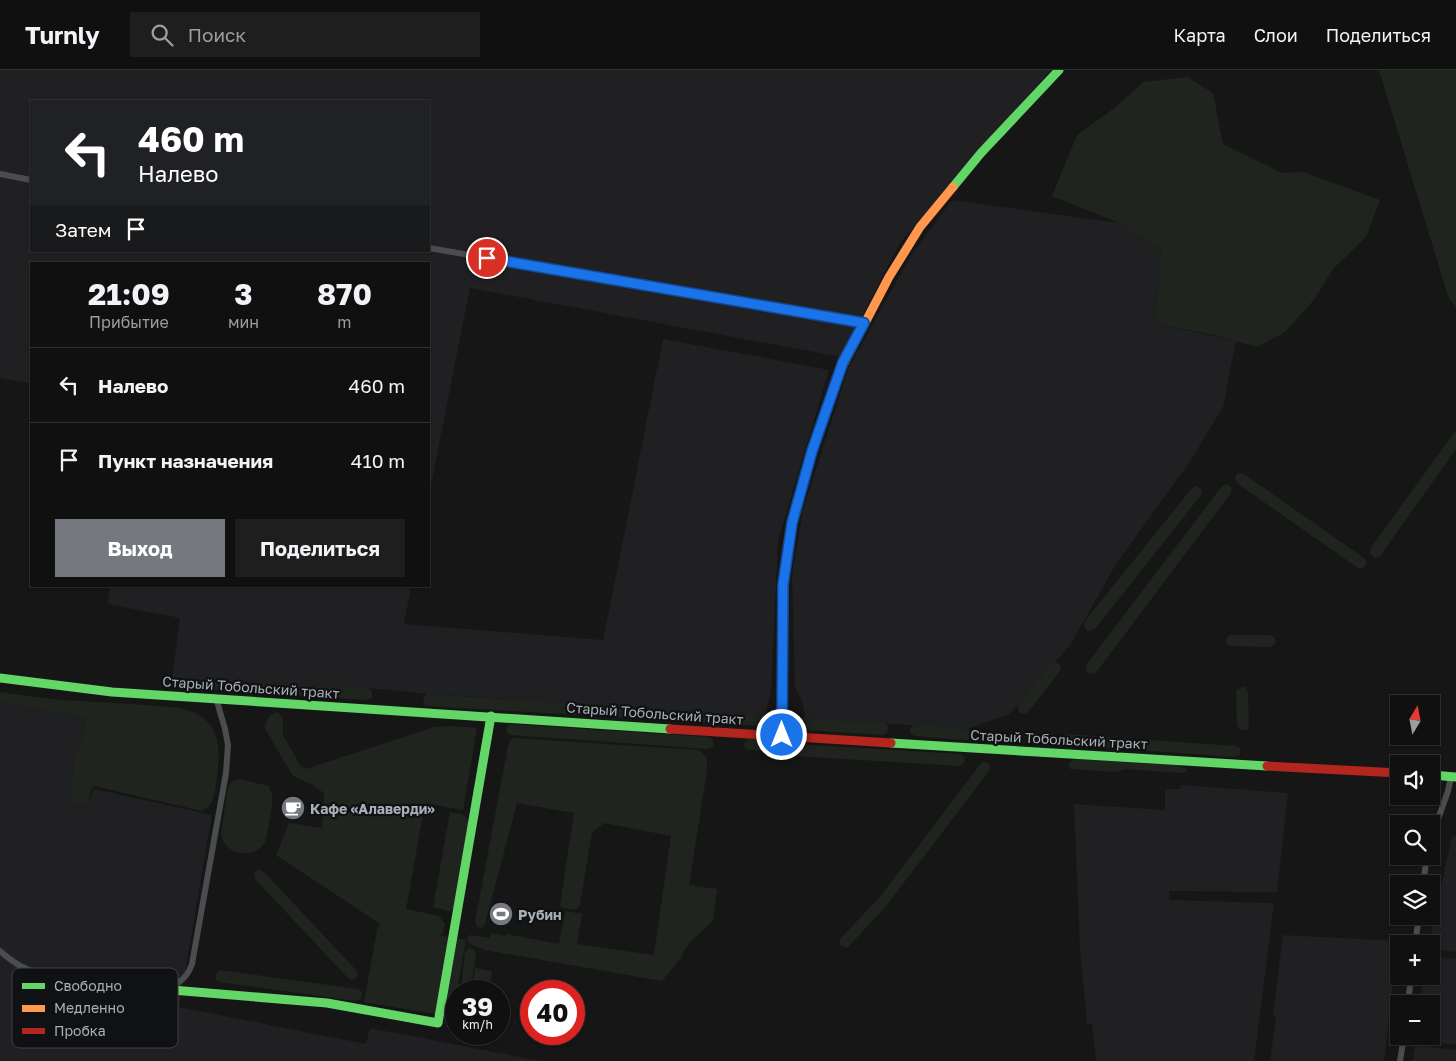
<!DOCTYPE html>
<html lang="ru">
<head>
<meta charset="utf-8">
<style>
  :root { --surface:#101010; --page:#1e1e1e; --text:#f1f3f6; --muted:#9c9d9f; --line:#303030; --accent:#75797f }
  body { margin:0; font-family:"Golos Text",sans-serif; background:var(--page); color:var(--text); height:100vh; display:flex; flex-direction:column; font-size:19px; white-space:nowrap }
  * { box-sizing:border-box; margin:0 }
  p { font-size:16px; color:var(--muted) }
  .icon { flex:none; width:28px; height:28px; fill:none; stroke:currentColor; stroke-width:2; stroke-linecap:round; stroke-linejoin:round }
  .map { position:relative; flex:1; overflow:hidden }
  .panel { position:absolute; left:30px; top:192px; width:400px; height:325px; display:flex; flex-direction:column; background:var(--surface); border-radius:0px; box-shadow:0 1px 4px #0004,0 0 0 1px var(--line) }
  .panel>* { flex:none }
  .hud { position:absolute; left:30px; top:30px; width:400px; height:152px; border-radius:0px; box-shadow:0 1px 4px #0004,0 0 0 1px var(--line); background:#202124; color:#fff; overflow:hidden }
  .needle { width:32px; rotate:10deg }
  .fabs { position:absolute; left:1390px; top:625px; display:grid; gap:10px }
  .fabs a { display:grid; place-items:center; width:50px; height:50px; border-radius:0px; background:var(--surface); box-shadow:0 1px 4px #0004,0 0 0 1px var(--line); font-size:25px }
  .speed { position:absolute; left:445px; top:910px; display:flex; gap:10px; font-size:25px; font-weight:700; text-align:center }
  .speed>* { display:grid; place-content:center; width:65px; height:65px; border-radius:50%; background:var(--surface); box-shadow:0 1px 4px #0004,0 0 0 1px var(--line); line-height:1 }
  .speed small { font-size:12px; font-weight:400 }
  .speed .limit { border:8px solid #d22; background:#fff; color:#111 }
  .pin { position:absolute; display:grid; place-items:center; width:42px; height:42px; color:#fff; margin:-21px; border:2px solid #fff; border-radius:50%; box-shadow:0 1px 5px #0007 }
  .me { position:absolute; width:55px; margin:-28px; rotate:0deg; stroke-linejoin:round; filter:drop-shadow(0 0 4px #0008) }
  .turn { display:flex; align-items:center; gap:18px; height:105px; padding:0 25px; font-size:22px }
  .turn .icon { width:65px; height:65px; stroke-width:2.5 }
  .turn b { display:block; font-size:35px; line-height:42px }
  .then { display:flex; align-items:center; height:48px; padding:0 25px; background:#0003; gap:10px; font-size:19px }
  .eta { display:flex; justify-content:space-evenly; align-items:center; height:85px; text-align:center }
  .eta b { font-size:30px; font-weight:700; line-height:35px }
  .action { display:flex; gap:10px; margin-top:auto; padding:10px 25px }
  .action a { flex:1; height:58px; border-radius:0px; background:var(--accent); color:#fff; font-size:20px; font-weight:700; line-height:58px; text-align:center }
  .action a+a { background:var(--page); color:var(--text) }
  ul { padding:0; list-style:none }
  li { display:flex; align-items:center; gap:15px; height:75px; padding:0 25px; border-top:1px solid var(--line) }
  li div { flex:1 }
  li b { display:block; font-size:19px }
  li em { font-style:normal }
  header { display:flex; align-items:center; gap:30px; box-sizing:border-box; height:70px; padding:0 25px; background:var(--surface); border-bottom:1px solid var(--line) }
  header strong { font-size:24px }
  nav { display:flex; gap:28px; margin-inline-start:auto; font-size:18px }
  .search { width:350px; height:45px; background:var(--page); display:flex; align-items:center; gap:12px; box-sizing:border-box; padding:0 18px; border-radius:0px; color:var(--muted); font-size:19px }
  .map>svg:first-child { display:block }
  .built { fill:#202022; fill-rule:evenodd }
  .green { fill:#1f251e }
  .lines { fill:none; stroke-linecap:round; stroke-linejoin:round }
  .street { stroke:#4a4d4f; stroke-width:6 }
  .fast { stroke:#63d668; stroke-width:9 }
  .slow { stroke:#ff974d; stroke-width:9 }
  .jam { stroke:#b3261e; stroke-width:9 }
  .route-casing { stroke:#114b97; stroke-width:12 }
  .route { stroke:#1a73e8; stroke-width:9 }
  .labels { text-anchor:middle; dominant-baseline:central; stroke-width:4.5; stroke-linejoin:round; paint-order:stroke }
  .street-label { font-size:14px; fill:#a8afb7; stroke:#101112 }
  .poi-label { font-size:14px; font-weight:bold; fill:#a8afb7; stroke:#101112; text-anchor:start }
  .key { fill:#101112; stroke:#3e4044; stroke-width:1 }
  .key-label { font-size:14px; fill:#a8afb7 }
</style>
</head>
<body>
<header>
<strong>Turnly</strong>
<div class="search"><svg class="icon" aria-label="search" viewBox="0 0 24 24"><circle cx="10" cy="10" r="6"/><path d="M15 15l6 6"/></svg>Поиск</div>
<nav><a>Карта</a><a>Слои</a><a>Поделиться</a></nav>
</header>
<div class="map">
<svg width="1456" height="991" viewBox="0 0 1456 991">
  <rect width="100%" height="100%" fill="#161616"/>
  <g class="built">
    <path d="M0,0H1051L900,173L841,287L470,218L429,425V194H31V314L0,308ZM31,31H429V181H31Z"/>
    <path d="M952,130L1119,153L1161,180L1155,253L1236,271L1223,337L1191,390L1116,494L1071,574L1019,634L1009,644L968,659L805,648L802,630L795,618L792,505L803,439L849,297L911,185Z"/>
    <path d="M663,269L829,300L778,471L771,620L766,645L429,624L368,618L172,609L180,548L108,534L110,516H411L404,554L603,570Z"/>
    <path d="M0,632L85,648L82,673L75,681L70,729L88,732L94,719L212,745L179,937L366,974L370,958L541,991H0Z"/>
    <path d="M1181,715L1288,723L1277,822L1169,821V830L1274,833L1254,991H1096L1092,954L1087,953L1080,879L1074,734L1165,740V719H1180Z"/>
    <path d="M1452,766L1456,767V882L1431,879V874H1429Z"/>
    <path d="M1283,865L1398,871L1384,991H1270L1276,949L1273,945Z"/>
    <path d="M1431,886L1456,889V975L1415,970L1416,966H1431V934H1420L1423,906H1431Z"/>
    <path d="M1415,975L1456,980V991H1413Z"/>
  </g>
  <g class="green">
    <path d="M1379,0H1456V238L1448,226Z"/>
    <path d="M1187,7L1213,23L1223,74L1282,103L1303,102L1380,130L1366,167L1333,199L1313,231L1285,262L1257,277L1210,264L1155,253L1161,180L1119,153L1052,126L1077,65L1113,39L1144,12Z"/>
    <path d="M1456,360V379L1380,486L1375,488L1370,484V479Z"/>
    <path d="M1238,403L1244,404L1364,488L1367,493L1363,498H1358L1238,414L1235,408Z"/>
    <path d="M1227,414L1232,418L1231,423L1097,601L1094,604L1088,603L1086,601L1087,594L1222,416Z"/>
    <path d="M1197,416L1202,420L1201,425L1095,559L1089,561L1086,560L1084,554L1085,551L1192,418Z"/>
    <path d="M1229,565H1270L1275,568V574L1270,577L1232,576L1228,575L1226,570Z"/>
    <path d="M1056,592L1061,596L1060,601L1028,642L1026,644L1020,643L1018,640L1019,634L1053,593Z"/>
    <path d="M172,609L368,618L372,621V628L367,630L186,618L174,615Z"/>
    <path d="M1242,617H1245L1248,623L1249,655L1247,660H1240L1237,655L1236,623L1237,620Z"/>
    <path d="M0,622C20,625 41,628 61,630C93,632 125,633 156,636C170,637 185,637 197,644C220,656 221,682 217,705C215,718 216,736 202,741L94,716L91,720L88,732C80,737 77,735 70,729L75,681L82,673L85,648L0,632Z"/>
    <path d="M426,624L766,645L769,650L768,654L763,656L428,636L425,635L423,630Z"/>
    <path d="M278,642L283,648V665L300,695L306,699L434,657L452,656L477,658L463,740L425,733L406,839L439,846L445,854L443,863L439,865L387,856L466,870L452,947L364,932L378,855H382L276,785L289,753L322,758L324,723L311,714L293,706L264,657L270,645Z"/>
    <path d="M802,648L884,653L888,656L887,663L882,665L803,660L800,659L798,653Z"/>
    <path d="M509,654L709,667L713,670V677L708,679L511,665L508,664L506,659Z"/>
    <path d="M916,654L968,659L972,662L971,668L966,670L915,666L910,663L911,657Z"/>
    <path d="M1065,664L1236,676L1240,678V685L1235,687L1067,675L1063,674L1061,669Z"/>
    <path d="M513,668L699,680L707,688V701L689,815L717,819L713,851L691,871L685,879L681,888L662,911L485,880L468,873L467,868L470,865L489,868L492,863L506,866L507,864L559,874L565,841L582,844L577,874L654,885L671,766L604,753L592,763L580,835L577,839C570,840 565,840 560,835L574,743L517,733L485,854L482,858L477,857L475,852L508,676L510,670Z"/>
    <path d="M748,669L766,671L769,677L768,680L763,682L746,679L744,674Z"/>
    <path d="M794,674L960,684L965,687L964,693L960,696L794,686L790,685L788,680L789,677Z"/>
    <path d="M1076,689L1177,695L1186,699V702L1181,703L1125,699L1116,702L1070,699L1069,692Z"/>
    <path d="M982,692L988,693L990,696L989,701L886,836L849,876L846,878L840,875V869L879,828Z"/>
    <path d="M239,709L269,716C277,729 268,757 265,772C255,790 224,786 221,764L228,717L232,711Z"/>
    <path d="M450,742C459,744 467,743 469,753L454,838L450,841L433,837Z"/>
    <path d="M258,799L264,802L357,901L358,906L352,910L348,908L255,809L254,803Z"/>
    <path d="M468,878L475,880L476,884L470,921H461L465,882Z"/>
    <path d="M475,898L492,901L489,921H471Z"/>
    <path d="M219,900L358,919L362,923L361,929L356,931L219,912L216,910L215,905Z"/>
  </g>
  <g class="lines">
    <g class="street">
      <path d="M0,104L31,110"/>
      <path d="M429,178L864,253"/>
      <path d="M1431,769L1448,721L1451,707"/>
      <path d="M1423,814L1427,786"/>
      <path d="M1415,874L1419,846"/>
      <path d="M0,881C9,889 18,896 29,900C60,911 151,930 179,912C186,908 189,902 192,894L226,703L228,675L225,659L216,628"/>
      <path d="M1408,934L1411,906"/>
      <path d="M1400,991L1404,966"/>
    </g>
    <g class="fast">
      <path d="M953,117L981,83L1059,0"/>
      <path d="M0,608L112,622L670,659"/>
      <path d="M782,665L783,515L792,453L812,381L841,299"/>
      <path d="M891,673L1267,696"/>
      <path d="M1431,705L1456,707"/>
      <path d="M160,919L327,933L438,953L491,646"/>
    </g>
    <path class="slow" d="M841,299L889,207L920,157L953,117"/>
    <g class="jam">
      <path d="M670,659L891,673"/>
      <path d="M1267,696L1399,703"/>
    </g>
  </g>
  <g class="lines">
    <g class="route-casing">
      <path id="route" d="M487,188L864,253L843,292L812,381L792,453L783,515L782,665"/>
    </g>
    <use href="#route" class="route"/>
  </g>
  <defs>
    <g id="cafe-disc" transform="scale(1.25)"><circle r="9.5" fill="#75797f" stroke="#101112"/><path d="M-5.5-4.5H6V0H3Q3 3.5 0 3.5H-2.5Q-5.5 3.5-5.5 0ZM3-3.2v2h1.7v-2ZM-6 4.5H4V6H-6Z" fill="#fff"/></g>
    <g id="stadium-disc" transform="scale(1.25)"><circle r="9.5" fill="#75797f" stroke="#101112"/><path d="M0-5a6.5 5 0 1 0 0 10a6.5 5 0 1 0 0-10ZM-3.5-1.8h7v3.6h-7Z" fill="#fff"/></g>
  </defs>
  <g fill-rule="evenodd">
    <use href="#cafe-disc" x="293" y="738"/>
    <use href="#stadium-disc" x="501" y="844"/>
  </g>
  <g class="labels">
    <g class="street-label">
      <text transform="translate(251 617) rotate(4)">Старый Тобольский тракт</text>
      <text transform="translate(655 643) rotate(4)">Старый Тобольский тракт</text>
      <text transform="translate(1059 669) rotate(3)">Старый Тобольский тракт</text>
    </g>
    <g class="poi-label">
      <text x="310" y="738">Кафе «Алаверди»</text>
      <text x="518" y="844">Рубин</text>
    </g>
  </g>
  <rect x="12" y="898" width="166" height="80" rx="8" class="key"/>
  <rect x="22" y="913" width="23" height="6" fill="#63d668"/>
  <rect x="22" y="935" width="23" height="7" fill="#ff974d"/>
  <rect x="22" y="958" width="23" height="6" fill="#b3261e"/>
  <g class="key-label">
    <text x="54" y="921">Свободно</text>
    <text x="54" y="943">Медленно</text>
    <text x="54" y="966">Пробка</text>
  </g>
</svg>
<div class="fabs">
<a><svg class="needle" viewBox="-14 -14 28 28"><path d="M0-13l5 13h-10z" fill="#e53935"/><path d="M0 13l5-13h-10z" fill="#9c9d9f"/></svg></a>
<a><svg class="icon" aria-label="sound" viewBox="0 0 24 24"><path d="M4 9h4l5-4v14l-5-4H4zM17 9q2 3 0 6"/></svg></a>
<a><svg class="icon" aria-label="search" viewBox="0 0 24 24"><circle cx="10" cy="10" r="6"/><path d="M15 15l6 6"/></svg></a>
<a><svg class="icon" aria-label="layers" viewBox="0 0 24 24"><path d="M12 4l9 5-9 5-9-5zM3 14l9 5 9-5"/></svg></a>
<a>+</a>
<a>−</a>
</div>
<div class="speed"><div>39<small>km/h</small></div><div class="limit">40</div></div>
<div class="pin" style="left:487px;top:188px;background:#d93025"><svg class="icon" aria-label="arrive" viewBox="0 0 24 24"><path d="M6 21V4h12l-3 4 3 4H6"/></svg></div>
<svg class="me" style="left:782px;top:665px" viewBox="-20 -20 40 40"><circle r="17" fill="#1a73e8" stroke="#fff" stroke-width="3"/><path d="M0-11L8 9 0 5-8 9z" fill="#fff"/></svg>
<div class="hud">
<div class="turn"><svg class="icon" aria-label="left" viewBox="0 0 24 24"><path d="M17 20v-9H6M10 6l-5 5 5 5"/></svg><div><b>460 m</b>Налево</div></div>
<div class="then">Затем<svg class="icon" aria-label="arrive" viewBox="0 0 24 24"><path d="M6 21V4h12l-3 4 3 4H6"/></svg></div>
</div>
<section class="panel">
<div class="eta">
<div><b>21:09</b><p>Прибытие</p></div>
<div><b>3</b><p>мин</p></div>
<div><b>870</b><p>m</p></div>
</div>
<ul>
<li><svg class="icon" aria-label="left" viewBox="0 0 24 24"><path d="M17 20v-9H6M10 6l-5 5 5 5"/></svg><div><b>Налево</b></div><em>460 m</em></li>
<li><svg class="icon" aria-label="arrive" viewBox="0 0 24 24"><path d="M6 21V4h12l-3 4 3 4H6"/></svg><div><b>Пункт назначения</b></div><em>410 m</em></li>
</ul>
<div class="action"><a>Выход</a><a>Поделиться</a></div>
</section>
</div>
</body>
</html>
